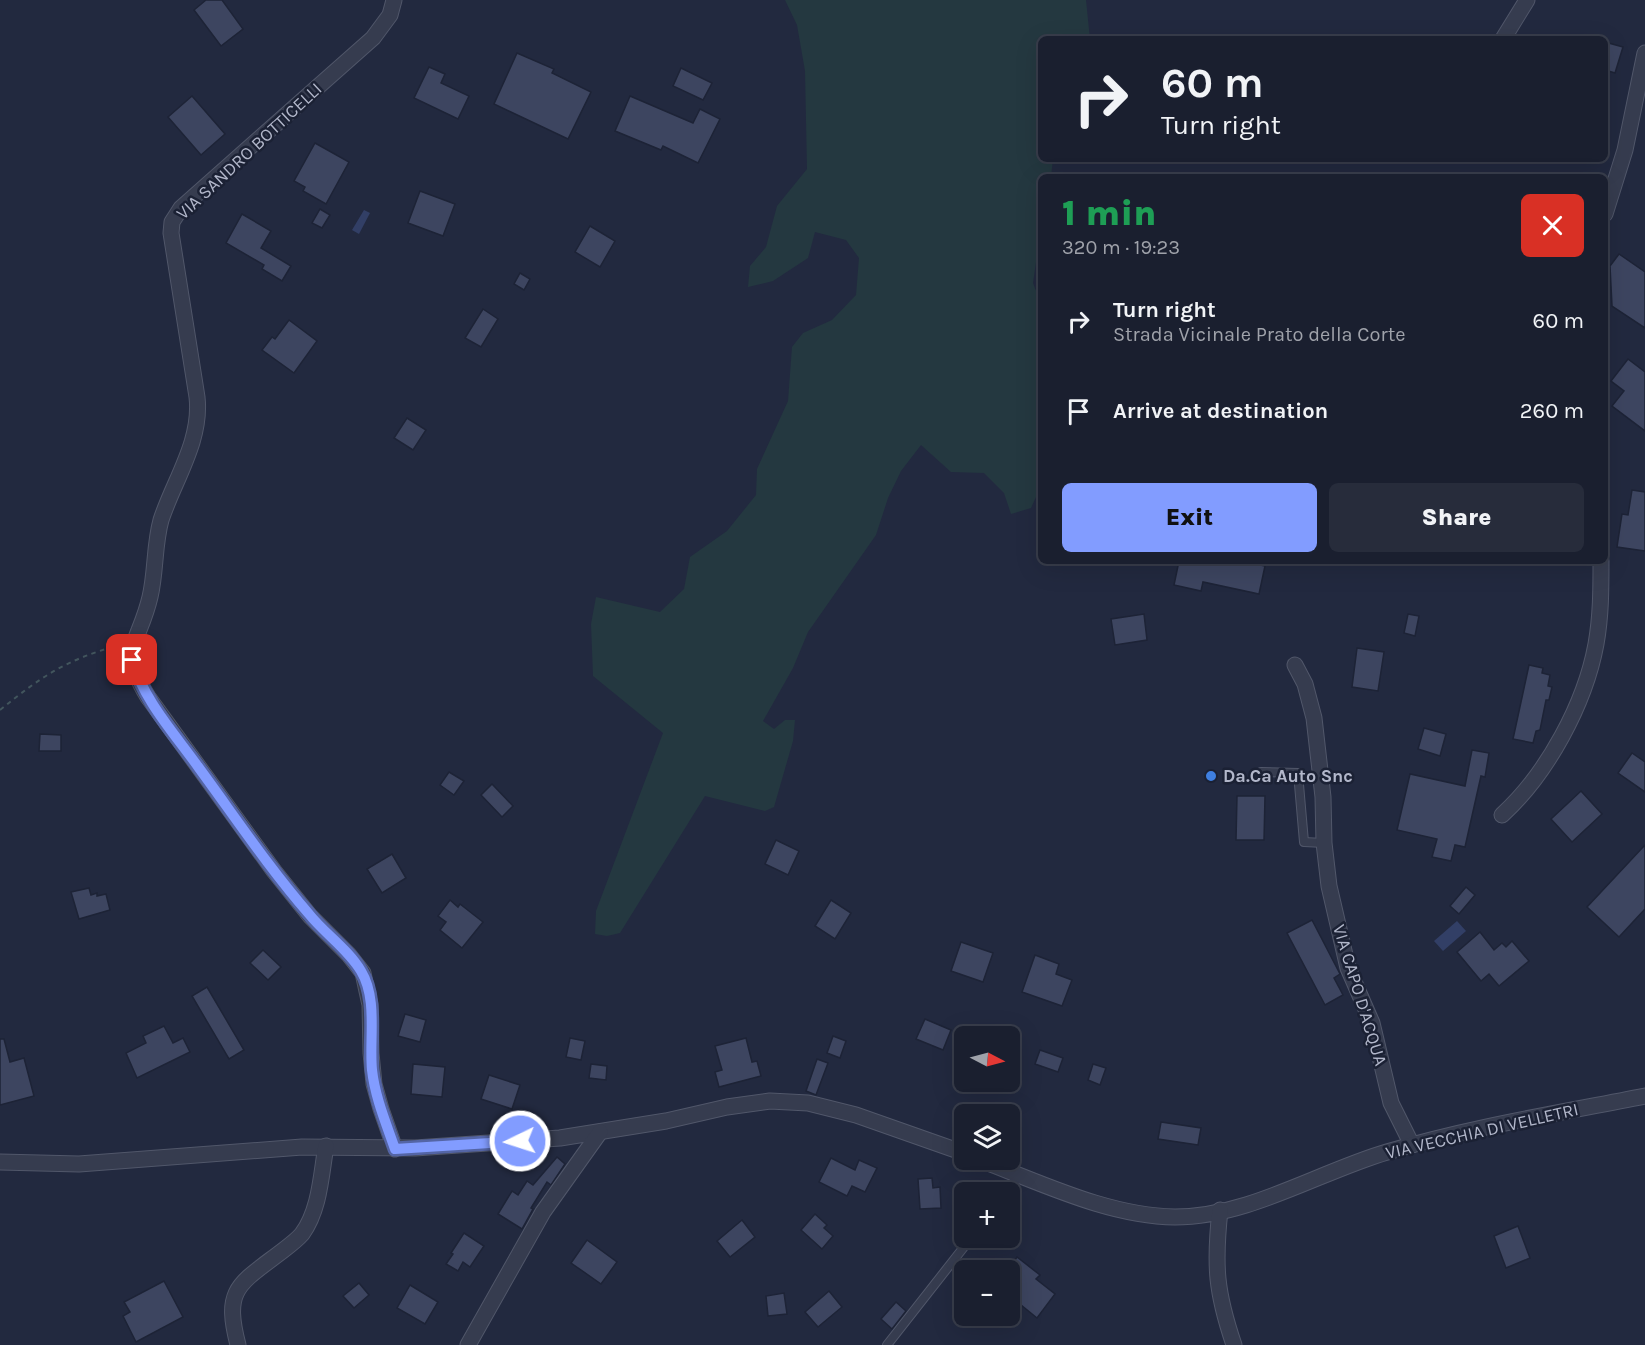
<!DOCTYPE html>
<html lang="en">
<head>
<meta charset="utf-8">
<style>
  :root { --surface:#1a1f2f; --page:#272c3b; --text:#f1f3f6; --muted:#9fa2aa; --line:#383d4b; --accent:#829cff }
  body { margin:0; font-family:Karla,sans-serif; background:var(--page); color:var(--text); height:100vh; display:flex; flex-direction:column; font-size:22px; white-space:nowrap }
  * { box-sizing:border-box; margin:0 }
  p { font-size:20px; color:var(--muted) }
  .icon { flex:none; width:33px; height:33px; fill:none; stroke:currentColor; stroke-width:2; stroke-linecap:round; stroke-linejoin:round }
  .map { position:relative; flex:1; overflow:hidden }
  .panel { position:absolute; left:1038px; top:174px; width:570px; height:390px; display:flex; flex-direction:column; background:var(--surface); border-radius:9px; box-shadow:0 6px 24px #0002,0 0 0 2px var(--line) }
  .panel>* { flex:none }
  .banner { position:absolute; left:1038px; top:36px; width:570px; height:126px; border-radius:9px; box-shadow:0 6px 24px #0002,0 0 0 2px var(--line); background:#1a1f2f; color:var(--text); overflow:hidden }
  .needle { width:39px; rotate:96deg }
  .tools { position:absolute; left:954px; top:1026px; display:grid; gap:12px }
  .tools a { display:grid; place-items:center; width:66px; height:66px; border-radius:9px; background:var(--surface); box-shadow:0 6px 24px #0002,0 0 0 2px var(--line); font-size:30px }
  .pin { position:absolute; display:grid; place-items:center; width:51px; height:51px; color:#fff; margin:-26px; border-radius:12px; box-shadow:0 3px 9px #0006 }
  .me { position:absolute; width:66px; margin:-33px; rotate:266deg; stroke-linejoin:round; filter:drop-shadow(0 0 4px #0008) }
  .turn { display:flex; align-items:center; gap:21px; height:126px; padding:0 24px; font-size:27px }
  .turn .icon { width:78px; height:78px; stroke-width:2.5 }
  .turn b { display:block; font-size:42px; line-height:51px }
  .round { display:grid; place-items:center; flex:none; width:63px; height:63px; border-radius:9px; background:var(--page) }
  .headline { display:flex; align-items:center; justify-content:space-between; height:102px; padding:0 24px }
  h1 { font-size:36px; font-weight:800; line-height:45px; color:#1e9e55 }
  .action { display:flex; gap:12px; margin-top:auto; padding:12px 24px }
  .action a { flex:1; height:69px; border-radius:9px; background:var(--accent); color:#111; font-size:24px; font-weight:800; line-height:69px; text-align:center }
  .action a+a { background:var(--page); color:var(--text) }
  ul { padding:0; list-style:none }
  li { display:flex; align-items:center; gap:18px; height:90px; padding:0 24px }
  li div { flex:1 }
  li b { display:block; font-size:22px }
  li em { font-style:normal }
  .map>svg:first-child { display:block }
  .green { fill:#243840 }
  .water { fill:#323f66 }
  .building { fill:#3d4560; stroke:#1d2336; stroke-width:1.5 }
  .lines { fill:none; stroke-linecap:round; stroke-linejoin:round }
  .lane-casing { stroke:#51576a; stroke-width:10 }
  .street-casing { stroke:#51576a; stroke-width:17 }
  .path { stroke:#42555d; stroke-width:2; stroke-dasharray:4.5 4.5; stroke-linecap:butt }
  .lane { stroke:#363c4f; stroke-width:8 }
  .street { stroke:#363c4f; stroke-width:15 }
  .route-casing { stroke:#5465a6; stroke-width:15 }
  .route { stroke:#829cff; stroke-width:10 }
  .shop-dot { fill:#3f7fe0; stroke:#1b2134; stroke-width:2 }
  .labels { text-anchor:middle; dominant-baseline:central; stroke-width:5; stroke-linejoin:round; paint-order:stroke }
  .street-label { font-size:18px; fill:#b2b7ca; stroke:#1b2134 }
  .poi-label { font-size:18px; font-weight:bold; fill:#b2b7ca; stroke:#1b2134; text-anchor:start }
</style>
</head>
<body>
<div class="map">
<svg width="1645" height="1345" viewBox="0 0 1645 1345">
  <rect width="100%" height="100%" fill="#22293f"/>
  <path class="green" d="M785,0H1086L1090,39H1041V159H1053L1051,177H1041V228L1033,283L1041,304V486L1031,508L1011,514L1004,493L984,473L951,472L921,445L901,471L888,498L876,535L808,632L793,668L763,721L774,729L785,720H795L793,741L774,807L765,811L705,796L620,933L607,936L595,934L596,911L663,733L593,676L591,624L596,597L660,612L684,589L690,557L727,531L756,495L757,469L788,401L792,347L803,333L832,320L856,295L859,258L846,240L815,232L808,258L773,281L748,287L750,266L766,247L777,206L807,169L805,71L797,25Z"/>
  <g class="water">
    <path d="M364,210L370,213L359,234L352,230Z"/>
    <path d="M1457,921L1466,931L1443,951L1434,941Z"/>
  </g>
  <g class="building">
    <path d="M206,0H222L243,29L221,46L194,10Z"/>
    <path d="M1605,42L1623,47L1615,73L1605,70Z"/>
    <path d="M517,53L554,69L552,73L591,92L568,139L494,104Z"/>
    <path d="M429,67L445,74L441,83L469,96L458,119L414,98Z"/>
    <path d="M681,68L712,83L703,100L673,86Z"/>
    <path d="M192,96L225,134L201,155L168,117Z"/>
    <path d="M630,96L693,123L700,109L720,119L698,163L663,146L661,150L615,131Z"/>
    <path d="M315,143L349,162L326,204L303,191L305,187L294,181Z"/>
    <path d="M420,191L455,204L443,236L408,223Z"/>
    <path d="M320,209L330,215L322,228L312,223Z"/>
    <path d="M242,214L271,231L261,248L291,266L282,281L262,269L264,265L226,243Z"/>
    <path d="M590,226L615,241L600,267L575,252Z"/>
    <path d="M1619,254L1645,272V328L1612,306L1610,266Z"/>
    <path d="M520,273L530,279L524,290L514,284Z"/>
    <path d="M483,309L498,319L481,347L465,338Z"/>
    <path d="M289,320L317,341L294,373L262,350L272,337L275,339Z"/>
    <path d="M1628,359L1645,372V431L1612,406L1624,391L1611,381Z"/>
    <path d="M407,418L426,430L413,450L394,438Z"/>
    <path d="M1632,490L1645,492V551L1617,547L1622,514L1628,515Z"/>
    <path d="M1179,561H1242L1265,566L1259,594L1203,582L1201,591L1174,585Z"/>
    <path d="M1144,614L1147,640L1115,645L1111,619Z"/>
    <path d="M1408,614L1419,616L1415,636L1404,633Z"/>
    <path d="M1357,648L1384,652L1378,691L1352,687Z"/>
    <path d="M1529,665L1543,668L1542,673L1550,675L1548,686L1552,687L1549,700H1546L1540,730L1536,731L1533,743L1513,739Z"/>
    <path d="M1424,728L1446,734L1440,756L1418,749Z"/>
    <path d="M40,734L61,735V751H39Z"/>
    <path d="M1472,750L1489,753L1485,777L1481,776L1465,847L1455,845L1451,861L1432,857L1437,839L1397,830L1410,774L1465,786Z"/>
    <path d="M1632,753L1645,762V792L1618,773Z"/>
    <path d="M449,772L464,781L454,795L440,785Z"/>
    <path d="M492,784L513,806L502,817L481,795Z"/>
    <path d="M1581,791L1602,814L1572,842L1551,819Z"/>
    <path d="M1237,796H1265L1264,840H1236Z"/>
    <path d="M776,840L799,851L788,875L765,864Z"/>
    <path d="M1645,845V909L1619,937L1587,907Z"/>
    <path d="M392,854L406,878L382,893L367,869Z"/>
    <path d="M1466,887L1475,895L1459,914L1450,906Z"/>
    <path d="M89,888L91,895L97,893V896L106,894L110,910L79,919L71,892Z"/>
    <path d="M450,900L458,907L460,904L483,922L462,948L440,930L446,922L438,916Z"/>
    <path d="M831,900L851,913L835,939L815,926Z"/>
    <path d="M1312,920L1340,974L1334,978L1343,995L1325,1005L1287,933Z"/>
    <path d="M1480,932L1494,950L1502,943L1506,947L1512,941L1529,961L1499,986L1489,974L1481,981L1457,952Z"/>
    <path d="M961,942L993,953L983,982L951,971Z"/>
    <path d="M263,950L281,967L268,980L250,963Z"/>
    <path d="M1035,955L1059,964L1056,974L1072,980L1062,1006L1022,992Z"/>
    <path d="M207,987L244,1050L229,1059L192,996Z"/>
    <path d="M405,1014L426,1020L420,1042L398,1036Z"/>
    <path d="M925,1019L951,1030L943,1050L916,1039Z"/>
    <path d="M164,1026L173,1043L183,1038L190,1052L137,1078L126,1053L146,1043L143,1036Z"/>
    <path d="M833,1036L846,1041L840,1058L827,1053Z"/>
    <path d="M570,1038L585,1041L581,1060L566,1057Z"/>
    <path d="M746,1038L752,1062L757,1061L761,1076L719,1087L715,1072L722,1070L715,1046Z"/>
    <path d="M0,1039H4L10,1062L24,1058L34,1096L0,1105Z"/>
    <path d="M1040,1050L1063,1058L1058,1072L1035,1064Z"/>
    <path d="M817,1059L828,1063L816,1095L806,1091Z"/>
    <path d="M413,1064L445,1067L442,1097L411,1094Z"/>
    <path d="M591,1064L607,1066L606,1080L589,1078Z"/>
    <path d="M1093,1064L1106,1068L1100,1085L1088,1080Z"/>
    <path d="M489,1075L520,1085L512,1109L481,1099Z"/>
    <path d="M1161,1122L1201,1128L1198,1145L1158,1139Z"/>
    <path d="M557,1157L565,1164L551,1185L547,1182L531,1208L533,1209L522,1229L498,1214L512,1191L518,1195L527,1181L533,1185Z"/>
    <path d="M831,1158L855,1170L859,1160L877,1168L865,1192L852,1186L847,1196L819,1182Z"/>
    <path d="M932,1178L933,1188L940,1187L941,1208L920,1209L918,1179Z"/>
    <path d="M815,1214L827,1225L824,1228L833,1236L822,1249L801,1230Z"/>
    <path d="M742,1220L755,1237L730,1257L717,1241Z"/>
    <path d="M1518,1226L1530,1258L1506,1268L1494,1236Z"/>
    <path d="M464,1233L484,1246L470,1267L463,1262L458,1271L446,1264L453,1254L451,1253Z"/>
    <path d="M587,1240L617,1262L601,1284L571,1263Z"/>
    <path d="M1017,1257L1040,1275L1036,1279L1055,1294L1037,1318L1010,1296V1267Z"/>
    <path d="M164,1281L183,1317L136,1342L123,1316L130,1312L124,1302Z"/>
    <path d="M359,1283L369,1295L354,1308L343,1296Z"/>
    <path d="M410,1285L438,1302L425,1324L397,1308Z"/>
    <path d="M829,1291L842,1307L818,1327L805,1312Z"/>
    <path d="M784,1293L787,1314L768,1316L766,1296Z"/>
    <path d="M896,1302L906,1311L892,1329L881,1319Z"/>
  </g>
  <g class="lines">
    <g class="lane-casing">
      <g id="lane">
        <path d="M1261,772L1298,773L1304,842L1324,843"/>
        <path d="M1005,1192L1019,1175"/>
        <path d="M887,1345L971,1238"/>
      </g>
    </g>
    <g class="street-casing">
      <g id="street">
        <path d="M394,0L390,15L373,38L181,208L172,222L171,233L197,397C202,441 174,480 161,520C154,545 156,572 150,597C139,644 118,648 148,697L274,871L310,916L349,955L363,973L370,1005L371,1053L374,1084L381,1109L395,1149"/>
        <path d="M1503,39L1527,0"/>
        <path d="M1605,214L1625,150L1645,53"/>
        <path d="M1295,665L1305,684L1314,718L1323,797L1324,843L1329,886L1348,968L1372,1023L1391,1103L1412,1145"/>
        <path d="M1502,815C1547,774 1585,704 1596,644C1601,616 1601,589 1601,561"/>
        <path d="M980,1160C1042,1183 1108,1216 1175,1217C1248,1217 1319,1172 1387,1152C1471,1127 1559,1113 1645,1096"/>
        <path d="M0,1162L79,1164L302,1147L415,1148L560,1138L666,1121L727,1107L770,1101L808,1103L856,1115L964,1153"/>
        <path d="M1220,1210C1214,1266 1216,1292 1234,1345"/>
        <path d="M238,1345C224,1291 237,1285 277,1255C286,1248 295,1242 302,1234C320,1209 321,1175 326,1146"/>
        <path d="M468,1345L543,1212L600,1132"/>
      </g>
    </g>
    <path class="path" d="M0,710C42,676 67,659 120,645"/>
    <use href="#lane" class="lane"/>
    <use href="#street" class="street"/>
  </g>
  <g class="lines">
    <g class="route-casing">
      <path id="route" d="M132,660C144,701 175,734 199,768C235,817 269,868 309,914C325,934 348,949 361,971C378,999 369,1039 372,1070C375,1097 386,1123 395,1149L520,1141"/>
    </g>
    <use href="#route" class="route"/>
  </g>
  <circle class="shop-dot" cx="1211" cy="776" r="6"/>
  <g class="labels">
    <g class="street-label">
      <text transform="translate(249 151) rotate(-43)">VIA SANDRO BOTTICELLI</text>
      <text transform="translate(1360 995) rotate(73)">VIA CAPO D'ACQUA</text>
      <text transform="translate(1482 1131) rotate(-13)">VIA VECCHIA DI VELLETRI</text>
    </g>
    <g class="poi-label">
      <text x="1223" y="776">Da.Ca Auto Snc</text>
    </g>
  </g>
</svg>
<div class="tools">
<a><svg class="needle" viewBox="-14 -14 28 28"><path d="M0-13l5 13h-10z" fill="#e53935"/><path d="M0 13l5-13h-10z" fill="#9fa2aa"/></svg></a>
<a><svg class="icon" aria-label="layers" viewBox="0 0 24 24"><path d="M12 4l9 5-9 5-9-5zM3 14l9 5 9-5"/></svg></a>
<a>+</a>
<a>−</a>
</div>
<div class="pin" style="left:132px;top:660px;background:#d93025"><svg class="icon" aria-label="arrive" viewBox="0 0 24 24"><path d="M6 21V4h12l-3 4 3 4H6"/></svg></div>
<svg class="me" style="left:520px;top:1141px" viewBox="-20 -20 40 40"><circle r="17" fill="#829cff" stroke="#fff" stroke-width="3"/><path d="M0-11L8 9 0 5-8 9z" fill="#fff"/></svg>
<div class="banner">
<div class="turn"><svg class="icon" aria-label="right" viewBox="0 0 24 24"><path d="M7 20v-9h11M14 6l5 5-5 5"/></svg><div><b>60 m</b>Turn right</div></div>
</div>
<section class="panel">
<div class="headline"><div><h1>1 min</h1><p>320 m · 19:23</p></div><a class="round" style="background:#d93025;color:#fff"><svg class="icon" aria-label="close" viewBox="0 0 24 24"><path d="M6 6l12 12M18 6L6 18"/></svg></a></div>
<ul>
<li><svg class="icon" aria-label="right" viewBox="0 0 24 24"><path d="M7 20v-9h11M14 6l5 5-5 5"/></svg><div><b>Turn right</b><p>Strada Vicinale Prato della Corte</p></div><em>60 m</em></li>
<li><svg class="icon" aria-label="arrive" viewBox="0 0 24 24"><path d="M6 21V4h12l-3 4 3 4H6"/></svg><div><b>Arrive at destination</b></div><em>260 m</em></li>
</ul>
<div class="action"><a>Exit</a><a>Share</a></div>
</section>
</div>
</body>
</html>
